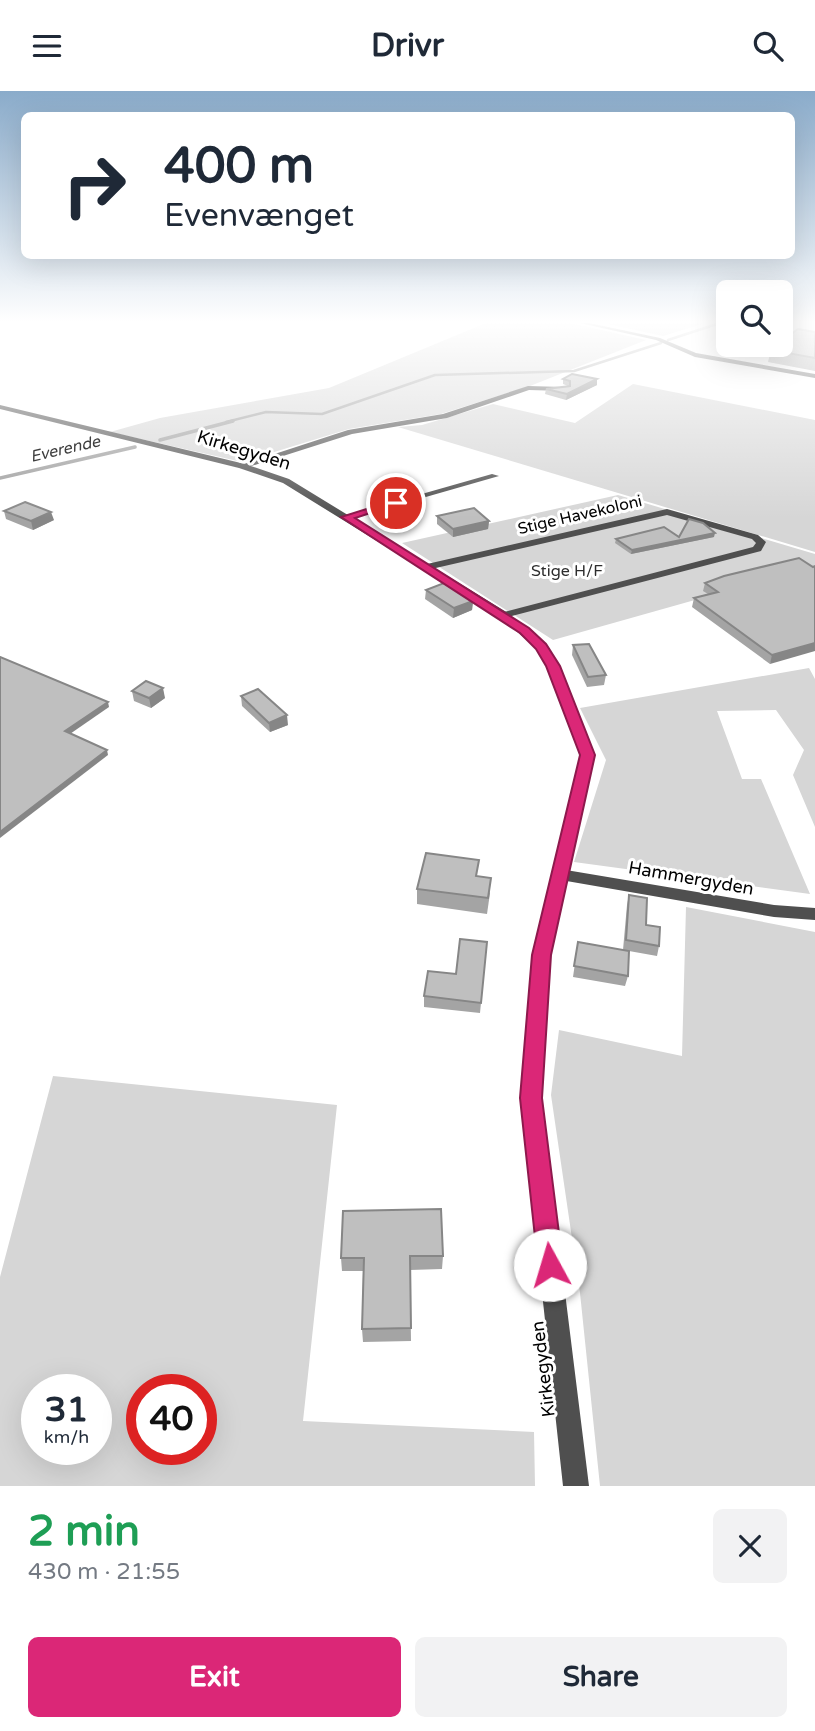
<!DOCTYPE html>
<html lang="en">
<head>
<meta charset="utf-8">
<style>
  :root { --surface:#fff; --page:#f2f2f3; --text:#1f2937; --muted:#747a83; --accent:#db2777 }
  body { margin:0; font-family:"Varela Round",sans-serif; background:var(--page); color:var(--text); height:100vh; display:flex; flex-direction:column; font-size:26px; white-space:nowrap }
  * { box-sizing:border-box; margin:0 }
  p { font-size:23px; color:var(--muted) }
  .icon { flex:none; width:38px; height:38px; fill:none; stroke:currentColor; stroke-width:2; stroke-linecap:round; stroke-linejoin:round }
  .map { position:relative; height:1395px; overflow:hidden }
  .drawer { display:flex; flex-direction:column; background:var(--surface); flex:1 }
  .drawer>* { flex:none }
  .guide { position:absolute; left:21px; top:21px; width:774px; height:147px; border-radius:10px; box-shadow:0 7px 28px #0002; background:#fff; color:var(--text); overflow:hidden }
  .fabs { position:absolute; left:716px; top:189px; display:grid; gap:14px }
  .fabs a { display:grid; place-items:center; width:77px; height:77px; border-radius:10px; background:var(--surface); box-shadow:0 7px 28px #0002; font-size:35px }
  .speed { position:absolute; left:21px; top:1283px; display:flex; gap:14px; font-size:35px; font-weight:700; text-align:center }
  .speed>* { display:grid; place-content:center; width:91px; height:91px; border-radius:50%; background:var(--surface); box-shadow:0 7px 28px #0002; line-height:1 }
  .speed small { font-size:18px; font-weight:400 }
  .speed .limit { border:10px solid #d22; background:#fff; color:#111 }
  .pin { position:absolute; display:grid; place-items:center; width:60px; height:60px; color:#fff; margin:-30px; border:4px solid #fff; border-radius:50%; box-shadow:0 2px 7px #0007 }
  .me { position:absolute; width:77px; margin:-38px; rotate:354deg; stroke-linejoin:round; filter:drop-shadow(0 0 5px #0008) }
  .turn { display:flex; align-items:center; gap:24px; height:147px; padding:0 28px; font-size:32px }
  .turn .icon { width:91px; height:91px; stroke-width:2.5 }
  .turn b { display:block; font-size:49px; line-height:60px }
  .round { display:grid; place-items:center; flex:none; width:74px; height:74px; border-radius:10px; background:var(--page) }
  .summary { display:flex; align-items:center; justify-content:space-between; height:119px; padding:0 28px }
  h1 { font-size:42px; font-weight:700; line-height:52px; color:#1e9e55 }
  .cta { display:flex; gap:14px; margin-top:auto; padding:14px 28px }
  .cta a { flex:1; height:80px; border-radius:10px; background:var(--accent); color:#fff; font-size:28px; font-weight:700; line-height:80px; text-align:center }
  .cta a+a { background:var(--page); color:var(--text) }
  header { display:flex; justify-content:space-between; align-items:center; height:91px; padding:0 28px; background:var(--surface); font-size:32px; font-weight:700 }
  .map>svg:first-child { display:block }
  .green { fill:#d6d6d6; fill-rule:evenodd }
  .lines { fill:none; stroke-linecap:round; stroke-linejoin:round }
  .stream-far1 { stroke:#9d9d9d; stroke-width:2.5 }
  .stream { stroke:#9d9d9d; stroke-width:3.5 }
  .service { fill:#4f4f4f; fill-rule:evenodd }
  .minor { fill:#4f4f4f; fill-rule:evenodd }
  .tertiary { fill:#4f4f4f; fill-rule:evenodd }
  .wall { fill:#a4a4a4 }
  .shaded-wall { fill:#868686 }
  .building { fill:#bfbfbf; stroke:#868686; stroke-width:2 }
  .route { fill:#db2777; stroke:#8e194d; stroke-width:2 }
  .labels { text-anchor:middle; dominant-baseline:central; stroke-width:6; stroke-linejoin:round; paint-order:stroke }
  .far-water-label { font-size:16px; font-style:italic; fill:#3e3e3e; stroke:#fff }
  .far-street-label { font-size:16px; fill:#000; stroke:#fff }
  .far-park-label { font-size:16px; fill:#2d2d2d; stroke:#fff }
  .street-label { font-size:18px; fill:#000; stroke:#fff }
</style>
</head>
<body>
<header><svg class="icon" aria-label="menu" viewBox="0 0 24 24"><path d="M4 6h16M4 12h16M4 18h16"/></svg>Drivr<svg class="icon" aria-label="search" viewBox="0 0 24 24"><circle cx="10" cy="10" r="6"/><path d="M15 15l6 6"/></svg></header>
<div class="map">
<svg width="815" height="1395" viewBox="0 0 815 1395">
  <rect width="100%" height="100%" fill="#fff"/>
  <g class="green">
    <path d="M486,232H570L646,249L530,295L441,323L349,338L242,371L110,341L160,327L329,297Z"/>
    <path d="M603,232H705L663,245Z"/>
    <path d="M633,293L815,329V461L398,336L422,334L493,313L575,332Z"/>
    <path d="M618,404L815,463V475L553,549L402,452Z"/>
    <path d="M809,577L815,588V736L793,684L804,659L776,619L717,620L742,688H761L810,803L574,771L606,669L580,617Z"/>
    <path d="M686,816L815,841V1395H600L580,1202L551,1004L559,939L682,965Z"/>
    <path d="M53,985L337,1014L303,1330L534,1341L535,1395H0V1186ZM96,1298V1358H37V1298ZM201,1298V1358H142V1298Z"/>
  </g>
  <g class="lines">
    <g class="stream-far1">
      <path d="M668,249L720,232"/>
      <path d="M226,331L266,321L322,323L435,284L574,280L661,252"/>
    </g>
    <g class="stream">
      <path d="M160,349L233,330"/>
      <path d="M0,387L135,356"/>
    </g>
    <path class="service" d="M580,232H589L660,247L696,262L815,283V287L695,266L656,249Z"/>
    <g class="minor">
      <path d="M528,295L564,296L568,298L564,300L529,299L447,327L352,343L245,377L238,375L348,339L443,323Z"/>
      <path d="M492,383L499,385L349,428L341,426Z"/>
      <path d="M667,418L758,444L766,451L761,460L504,527L498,524L500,522L753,456L756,452L752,448L667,424L427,479L422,476L427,473Z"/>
      <path d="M560,778L774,814L815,817V829L774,826L555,788L552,784L555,780Z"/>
    </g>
    <path class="tertiary" d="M0,314L245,373L289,388L508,522L545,554L559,575L595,664L550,864L541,1008L589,1395H563L521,1008L534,864L581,664L547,575L537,558L500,526L283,392L239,377L0,318Z"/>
  </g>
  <g class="wall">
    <path d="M815,241V280L768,271L771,259Z"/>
    <path d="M563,288L597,294L566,309L545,303L546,298L568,295L563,293Z"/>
    <path d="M4,420L54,429L33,439L6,428Z"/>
    <path d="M437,425L489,430L488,438L453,446L437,433Z"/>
    <path d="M714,446L631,463L615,452L616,448Z"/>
    <path d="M813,476L770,573L692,516L694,507L708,503L703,500L705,492Z"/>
    <path d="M426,499L473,510L472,519L453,527L425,508Z"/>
    <path d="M573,554L606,584L604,594L587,596L572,564Z"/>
    <path d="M132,600L165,607L151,617L134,610Z"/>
    <path d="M241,605L288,634L270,641L242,615Z"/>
    <path d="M477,785L490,802L487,823L417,813V798Z"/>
    <path d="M629,804L646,834L659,855L657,865L629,860L628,885L625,895L573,886L578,851L623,859L627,814Z"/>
    <path d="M487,851L480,922L424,916V905L456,883Z"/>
    <path d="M443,1165L442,1178L410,1179L411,1250L363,1251L362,1238L363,1180H342L341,1167Z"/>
  </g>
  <g class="shaded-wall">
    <path d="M597,288V294L566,309L567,303Z"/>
    <path d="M51,421L54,429L33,439L31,430Z"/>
    <path d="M489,430L488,438L453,446V438Z"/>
    <path d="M715,442L714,446L631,463L632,459Z"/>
    <path d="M473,510L472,519L453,527L454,517Z"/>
    <path d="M815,552V560L770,573L772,564Z"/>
    <path d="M163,597L165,607L151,617L149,607Z"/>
    <path d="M108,611L109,616L67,645L65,640Z"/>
    <path d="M287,624L288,634L270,641L269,632Z"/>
    <path d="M107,659L108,664L0,747V741Z"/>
  </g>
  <g class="building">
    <path d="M798,238L815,241V267L771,259L778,254H780V251Z"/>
    <path d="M572,283L597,288L567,303L546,298L570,295V290L563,288Z"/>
    <path d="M25,411L51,421L31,430L4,420Z"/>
    <path d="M474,417L489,430L453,438L437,425Z"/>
    <path d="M689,428L703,432L715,442L632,459L616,448L664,436L679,446Z"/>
    <path d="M799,467L813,476L815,475V552L772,564L694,507L718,501L705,492L724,485Z"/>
    <path d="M444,492L473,510L454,517L426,499Z"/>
    <path d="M589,553L606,584L588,586L573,554Z"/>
    <path d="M0,566L108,611L65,640L107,659L0,741Z"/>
    <path d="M146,590L163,597L149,607L132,600Z"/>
    <path d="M258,598L287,624L269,632L241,605Z"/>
    <path d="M426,762L479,769L476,785L491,787L488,807L417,798Z"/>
    <path d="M629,804L647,807L646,834L660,836L659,855L626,849Z"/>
    <path d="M460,848L487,851L481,912L424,905L428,880L456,883Z"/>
    <path d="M578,851L629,860L628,885L574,875Z"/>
    <path d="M441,1118L443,1165H410L411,1237L362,1238L364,1167H341L343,1120Z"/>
  </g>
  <linearGradient id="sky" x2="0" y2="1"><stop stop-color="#8aabca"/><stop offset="0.54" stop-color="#fff"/><stop offset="1" stop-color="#fff" stop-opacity="0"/></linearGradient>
  <rect width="815" height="427" fill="url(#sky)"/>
  <path class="route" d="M392,410L401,412L355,427L529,537L546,553L560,575L595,664L551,864L542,1007L563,1174L559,1182L550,1186L542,1182L538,1174L520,1007L532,864L580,664L546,575L536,558L520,542L341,426Z"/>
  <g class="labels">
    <g class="far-water-label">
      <text transform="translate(65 358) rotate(-13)">Everende</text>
    </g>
    <g class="far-street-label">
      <text transform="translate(580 424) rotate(-13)">Stige Havekoloni</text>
    </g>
    <g class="far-park-label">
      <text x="567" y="480">Stige H/F</text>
    </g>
    <g class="street-label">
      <text transform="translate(244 359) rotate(17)">Kirkegyden</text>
      <text transform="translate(691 787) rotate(10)">Hammergyden</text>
      <text transform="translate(543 1278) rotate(-97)">Kirkegyden</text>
    </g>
  </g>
</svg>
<div class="fabs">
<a><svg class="icon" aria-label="search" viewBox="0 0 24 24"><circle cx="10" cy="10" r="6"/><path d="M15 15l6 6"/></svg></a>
</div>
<div class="speed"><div>31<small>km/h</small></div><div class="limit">40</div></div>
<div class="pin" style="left:396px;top:412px;background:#d93025"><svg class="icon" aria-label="arrive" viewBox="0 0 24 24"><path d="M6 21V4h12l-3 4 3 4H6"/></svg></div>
<svg class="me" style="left:550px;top:1174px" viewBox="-20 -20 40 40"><circle r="19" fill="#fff"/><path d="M0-13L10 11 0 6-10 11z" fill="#db2777"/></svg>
<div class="guide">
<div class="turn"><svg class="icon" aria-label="right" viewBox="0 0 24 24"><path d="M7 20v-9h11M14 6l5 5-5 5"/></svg><div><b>400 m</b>Evenvænget</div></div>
</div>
</div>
<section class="drawer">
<div class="summary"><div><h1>2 min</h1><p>430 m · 21:55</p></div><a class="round"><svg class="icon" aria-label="close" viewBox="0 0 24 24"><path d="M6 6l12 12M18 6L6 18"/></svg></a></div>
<div class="cta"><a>Exit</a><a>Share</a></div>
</section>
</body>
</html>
